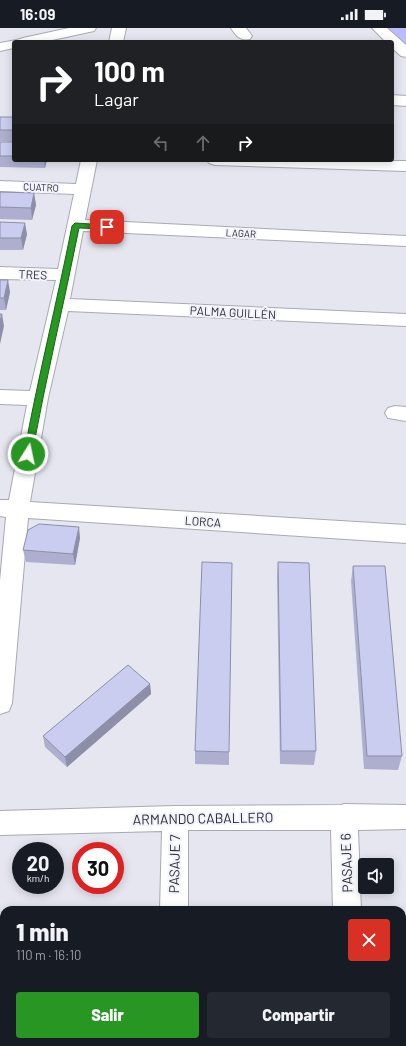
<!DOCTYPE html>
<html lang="es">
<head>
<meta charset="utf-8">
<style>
  :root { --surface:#171b24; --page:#242831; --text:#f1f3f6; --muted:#9ea1a6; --accent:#279622 }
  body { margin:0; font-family:Barlow,sans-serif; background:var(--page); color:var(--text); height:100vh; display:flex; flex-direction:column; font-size:15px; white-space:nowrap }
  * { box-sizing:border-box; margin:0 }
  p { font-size:13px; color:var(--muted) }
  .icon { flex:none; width:22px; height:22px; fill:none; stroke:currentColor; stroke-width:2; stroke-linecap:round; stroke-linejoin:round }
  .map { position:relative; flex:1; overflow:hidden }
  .details { position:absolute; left:0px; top:878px; width:406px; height:140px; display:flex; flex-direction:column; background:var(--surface); border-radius:12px 12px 0 0; box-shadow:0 2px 10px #0003 }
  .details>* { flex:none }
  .banner { position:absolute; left:12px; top:12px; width:382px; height:122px; border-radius:4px; box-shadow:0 2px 10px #0003; background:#202124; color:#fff; overflow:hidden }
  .tools { position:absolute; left:358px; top:830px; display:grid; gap:8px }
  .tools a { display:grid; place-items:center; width:36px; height:36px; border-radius:4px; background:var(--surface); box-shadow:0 2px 10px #0003; font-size:20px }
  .speed { position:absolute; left:12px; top:814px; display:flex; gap:8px; font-size:20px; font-weight:700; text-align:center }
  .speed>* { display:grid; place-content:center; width:52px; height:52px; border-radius:50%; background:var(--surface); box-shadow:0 2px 10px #0003; line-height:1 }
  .speed small { font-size:10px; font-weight:400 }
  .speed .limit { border:6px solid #d22; background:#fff; color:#111 }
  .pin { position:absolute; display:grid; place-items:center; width:34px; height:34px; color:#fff; margin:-17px; border-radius:8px; box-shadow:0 2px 6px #0006 }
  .me { position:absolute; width:44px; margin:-22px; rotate:10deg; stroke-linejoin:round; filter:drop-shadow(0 0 3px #0008) }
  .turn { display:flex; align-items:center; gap:14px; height:84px; padding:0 16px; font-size:18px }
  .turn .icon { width:52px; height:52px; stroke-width:2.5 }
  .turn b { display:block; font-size:28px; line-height:34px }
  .lanes { display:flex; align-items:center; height:38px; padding:0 16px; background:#0003; justify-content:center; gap:20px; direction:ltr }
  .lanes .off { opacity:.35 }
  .round { display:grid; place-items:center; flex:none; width:42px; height:42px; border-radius:4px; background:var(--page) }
  .overview { display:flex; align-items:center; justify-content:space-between; height:68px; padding:0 16px }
  h1 { font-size:24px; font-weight:800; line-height:30px }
  .cta { display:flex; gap:8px; margin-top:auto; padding:8px 16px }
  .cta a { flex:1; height:46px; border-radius:4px; background:var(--accent); color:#fff; font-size:16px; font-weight:800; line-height:46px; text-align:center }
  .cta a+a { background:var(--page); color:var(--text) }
  .status { display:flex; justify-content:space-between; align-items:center; height:28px; padding:0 20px; background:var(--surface); direction:ltr }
  .status svg { height:11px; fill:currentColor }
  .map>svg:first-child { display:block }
  .green { fill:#babcff }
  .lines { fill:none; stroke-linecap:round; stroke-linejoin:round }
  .minor-casing { stroke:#a9a9b3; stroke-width:2 }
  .minor { fill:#fff; fill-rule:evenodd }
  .wall { fill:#aeafce }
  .shaded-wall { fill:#8d8fa8 }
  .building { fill:#caccf0; stroke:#8d8fa8 }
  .route { fill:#279622; stroke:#196216 }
  .labels { text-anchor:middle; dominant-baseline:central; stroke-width:4; stroke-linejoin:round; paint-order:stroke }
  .far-street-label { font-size:10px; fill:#2c2c30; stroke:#f2f3fd }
  .street-label { font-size:12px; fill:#2c2c30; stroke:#f2f3fd }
  .near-street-label { font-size:14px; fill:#2c2c30; stroke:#f2f3fd }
</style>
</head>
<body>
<div class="status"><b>16:09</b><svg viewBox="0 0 49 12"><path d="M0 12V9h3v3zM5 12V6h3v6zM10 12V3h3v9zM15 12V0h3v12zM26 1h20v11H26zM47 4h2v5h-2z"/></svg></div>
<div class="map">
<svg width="406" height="1018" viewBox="0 0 406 1018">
  <rect width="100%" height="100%" fill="#e5e6f0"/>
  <path class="green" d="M383,0H406V24Z"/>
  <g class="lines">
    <g class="minor-casing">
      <g id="minor">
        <path d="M69,0H96L94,3L43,14H14V20L0,23V15L17,12L23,10Z"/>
        <path d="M112,0H126L123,14H109Z"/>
        <path d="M231,0H246L252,8L250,11C240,13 236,8 231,0Z"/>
        <path d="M372,0H387L406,17V29L401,28L392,20V14H386Z"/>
        <path d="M392,67L406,68V78L392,77Z"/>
        <path d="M81,132H97L85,192L406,208V218L83,203L70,271L406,286V298L68,283L48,370L30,474L406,497V515L28,490L12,675L9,683L0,686V553L6,489L0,488V472H9L27,377L0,376V362L30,363L56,252L0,251V239L58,241L74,166L0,163V153L76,156Z"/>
        <path d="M207,132L406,133V143L215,137L209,135Z"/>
        <path d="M395,378L406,379V393L388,390L385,385L388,380Z"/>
        <path d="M344,776L406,777V801L358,802L361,882H333L331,802H188V882H160L162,803L0,807V783L175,778L341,777Z"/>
      </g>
    </g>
    <use href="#minor" class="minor"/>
  </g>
  <g class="wall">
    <path d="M0,89H14V114L0,113Z"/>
    <path d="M0,114H14V132H47L45,140L0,139Z"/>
    <path d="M0,164L34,165L36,177L32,192L0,191Z"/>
    <path d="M0,194L27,206L23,222H0Z"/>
    <path d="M0,252L10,264L6,282H0Z"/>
    <path d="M80,510L75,537L26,534L23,522Z"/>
    <path d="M278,534L316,723L314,737L280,736L277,549Z"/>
    <path d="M353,538L402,728L398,742L364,741L351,553Z"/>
    <path d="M150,656L151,666L67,739L45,719L43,708Z"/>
    <path d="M195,723L229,724V737L195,736Z"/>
  </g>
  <g class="shaded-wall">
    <path d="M44,132H47L45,140Z"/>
    <path d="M34,165L36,177L32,192L31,180Z"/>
    <path d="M25,195L27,206L23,222L21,210Z"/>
    <path d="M8,252L10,264L6,282L4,270Z"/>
    <path d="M2,286L4,298L0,316V295Z"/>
    <path d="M79,499L80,510L75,537L73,526Z"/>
    <path d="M150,656L151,666L67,739L65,729Z"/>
  </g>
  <g class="building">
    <rect x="0" y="89" width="14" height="13"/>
    <rect x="0" y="114" width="14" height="14"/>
    <path d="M0,164L34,165L31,180L0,179Z"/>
    <path d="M0,194L25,195L21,210H0Z"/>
    <path d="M0,252H8L4,270H0Z"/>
    <path d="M0,286H2L0,295Z"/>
    <path d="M39,496L79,499L73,526L23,522L28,502Z"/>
    <path d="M202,534L232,535L229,724L195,723Z"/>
    <path d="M278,534L309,535L316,723H281Z"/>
    <path d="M353,538H385L402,728H367Z"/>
    <path d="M128,637L150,656L65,729L43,708Z"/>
  </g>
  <path class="route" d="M75,195L107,197L110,199L107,201L79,200C64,275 46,350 32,426L28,429L24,426C38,349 57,274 72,198Z"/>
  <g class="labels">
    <g class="far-street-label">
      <text transform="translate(41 159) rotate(2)">CUATRO</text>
      <text transform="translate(241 205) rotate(3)">LAGAR</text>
    </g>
    <g class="street-label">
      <text transform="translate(33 246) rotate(2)">TRES</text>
      <text transform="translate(233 284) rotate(3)">PALMA GUILLÉN</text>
      <text transform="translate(203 493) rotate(4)">LORCA</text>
    </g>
    <g class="near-street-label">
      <text transform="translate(203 790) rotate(-1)">ARMANDO CABALLERO</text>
      <text transform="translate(346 835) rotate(-92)">PASAJE 6</text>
      <text transform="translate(174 836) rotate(-89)">PASAJE 7</text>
    </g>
  </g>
</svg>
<div class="tools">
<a><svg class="icon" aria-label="sound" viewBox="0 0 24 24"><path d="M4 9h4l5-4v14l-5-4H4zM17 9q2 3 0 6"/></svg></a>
</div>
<div class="speed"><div>20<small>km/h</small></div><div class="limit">30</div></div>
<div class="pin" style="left:107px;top:199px;background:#d93025"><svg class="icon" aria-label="arrive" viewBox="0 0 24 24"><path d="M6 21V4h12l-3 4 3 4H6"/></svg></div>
<svg class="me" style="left:28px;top:426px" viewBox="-20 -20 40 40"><circle r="17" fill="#279622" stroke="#fff" stroke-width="3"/><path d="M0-11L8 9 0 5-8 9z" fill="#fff"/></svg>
<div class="banner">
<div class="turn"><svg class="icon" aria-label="right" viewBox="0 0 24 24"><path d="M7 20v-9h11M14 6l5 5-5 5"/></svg><div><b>100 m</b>Lagar</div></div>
<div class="lanes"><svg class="icon off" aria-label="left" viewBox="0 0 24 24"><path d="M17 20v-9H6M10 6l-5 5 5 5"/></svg><svg class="icon off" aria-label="ahead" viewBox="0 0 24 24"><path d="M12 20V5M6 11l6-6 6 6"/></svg><svg class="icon" aria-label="right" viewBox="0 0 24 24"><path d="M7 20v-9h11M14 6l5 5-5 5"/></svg></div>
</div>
<section class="details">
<div class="overview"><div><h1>1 min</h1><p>110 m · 16:10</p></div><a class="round" style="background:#d93025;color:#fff"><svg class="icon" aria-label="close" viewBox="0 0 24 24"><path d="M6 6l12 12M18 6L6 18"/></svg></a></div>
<div class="cta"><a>Salir</a><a>Compartir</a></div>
</section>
</div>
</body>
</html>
